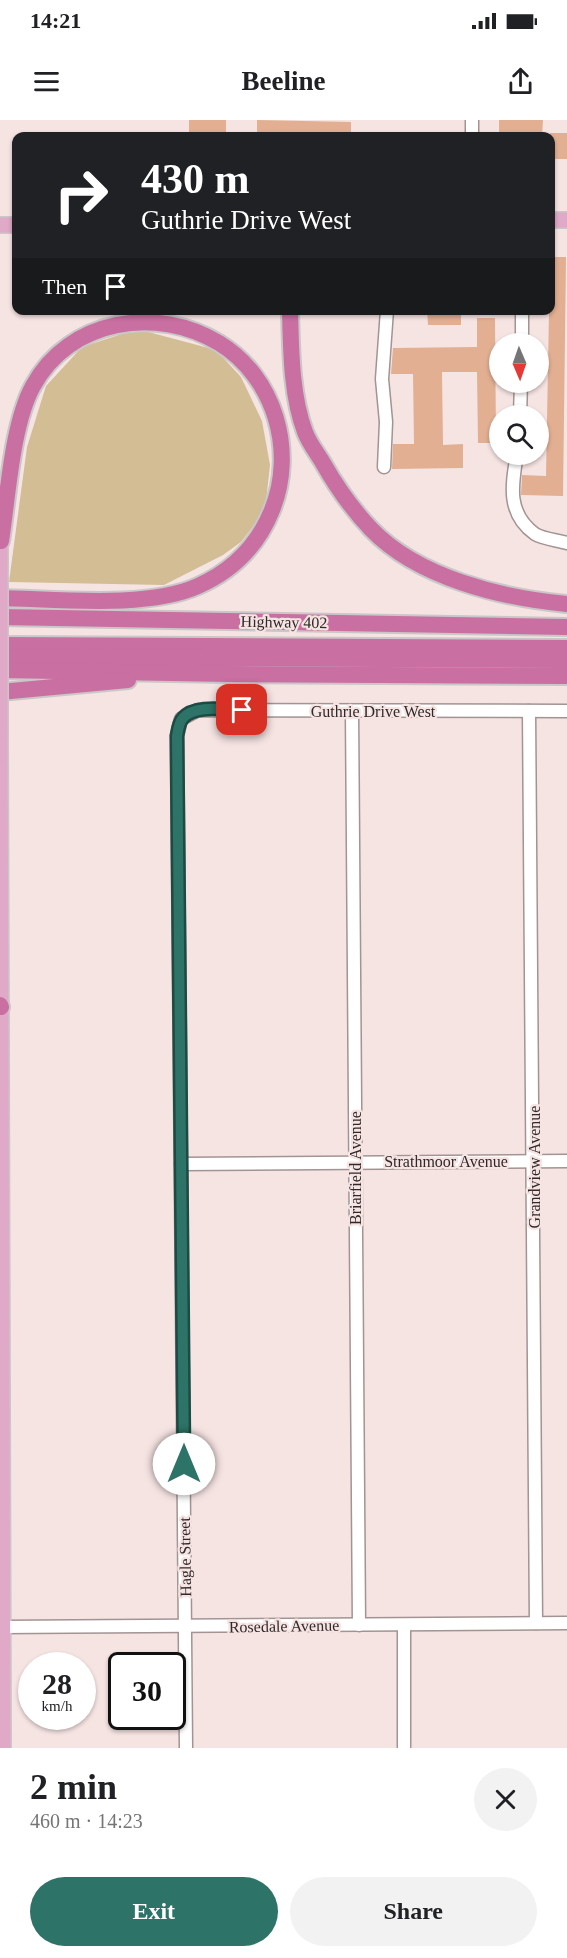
<!DOCTYPE html>
<html lang="en">
<head>
<meta charset="utf-8">
<style>
  :root { --surface:#fff; --page:#f2f2f2; --text:#202124; --muted:#757577; --accent:#2d7367 }
  body { margin:0; font-family:"Times New Roman",serif; background:var(--page); color:var(--text); height:100vh; display:flex; flex-direction:column; font-size:22px; white-space:nowrap }
  * { box-sizing:border-box; margin:0 }
  p { font-size:20px; color:var(--muted) }
  .icon { flex:none; width:33px; height:33px; fill:none; stroke:currentColor; stroke-width:2; stroke-linecap:round; stroke-linejoin:round }
  .map { position:relative; height:1628px; overflow:hidden }
  .sheet { display:flex; flex-direction:column; background:var(--surface); flex:1 }
  .sheet>* { flex:none }
  .hud { position:absolute; left:12px; top:12px; width:543px; height:183px; border-radius:12px; box-shadow:0 2px 4px #0004; background:#202124; color:#fff; overflow:hidden }
  .needle { width:39px; rotate:178deg }
  .buttons { position:absolute; left:489px; top:213px; display:grid; gap:12px }
  .buttons a { display:grid; place-items:center; width:60px; height:60px; border-radius:50%; background:var(--surface); box-shadow:0 2px 4px #0004; font-size:30px }
  .speed { position:absolute; left:18px; top:1532px; display:flex; gap:12px; font-size:30px; font-weight:700; text-align:center }
  .speed>* { display:grid; place-content:center; width:78px; height:78px; border-radius:50%; background:var(--surface); box-shadow:0 2px 4px #0004; line-height:1 }
  .speed small { font-size:15px; font-weight:400 }
  .speed .limit { border:3px solid #111; border-radius:9px; background:#fff; color:#111 }
  .pin { position:absolute; display:grid; place-items:center; width:51px; height:51px; color:#fff; margin:-26px; border-radius:12px; box-shadow:0 3px 9px #0006 }
  .me { position:absolute; width:66px; margin:-33px; rotate:0deg; stroke-linejoin:round; filter:drop-shadow(0 0 4px #0008) }
  .turn { display:flex; align-items:center; gap:21px; height:126px; padding:0 30px; font-size:27px }
  .turn .icon { width:78px; height:78px; stroke-width:2.5 }
  .turn b { display:block; font-size:42px; line-height:51px }
  .then { display:flex; align-items:center; height:57px; padding:0 30px; background:#0003; gap:12px; font-size:22px }
  .round { display:grid; place-items:center; flex:none; width:63px; height:63px; border-radius:32px; background:var(--page) }
  .headline { display:flex; align-items:center; justify-content:space-between; height:102px; padding:0 30px }
  h1 { font-size:36px; font-weight:700; line-height:45px }
  .button { display:flex; gap:12px; margin-top:auto; padding:12px 30px }
  .button a { flex:1; height:69px; border-radius:36px; background:var(--accent); color:#fff; font-size:24px; font-weight:700; line-height:69px; text-align:center }
  .button a+a { background:var(--page); color:var(--text) }
  .status { display:flex; justify-content:space-between; align-items:center; height:42px; padding:0 30px; background:var(--surface); direction:ltr }
  .status svg { height:16px; fill:currentColor }
  header { display:flex; justify-content:space-between; align-items:center; height:78px; padding:0 30px; background:var(--surface); font-size:27px; font-weight:700 }
  .map>svg:first-child { display:block }
  .green { fill:#d2bd95 }
  .building { fill:#e2af92 }
  .lines { fill:none; stroke-linecap:round; stroke-linejoin:round }
  .minor-casing { stroke:#a39393; stroke-width:15 }
  .major-casing { stroke:#c9c7c7; stroke-width:18 }
  .highway-casing { stroke:#c9c7c7; stroke-width:20 }
  .minor { stroke:#fff; stroke-width:12 }
  .major { stroke:#dfa9c7; stroke-width:15 }
  .highway { stroke:#c96fa1; stroke-width:16 }
  .major-bridge-casing { stroke:#c9c7c7; stroke-width:18; stroke-linecap:butt }
  .major-bridge { stroke:#dfa9c7; stroke-width:15 }
  .route-casing { stroke:#1d4b43; stroke-width:15 }
  .route { stroke:#2d7367; stroke-width:10 }
  .labels { text-anchor:middle; dominant-baseline:central; stroke-width:4.5; stroke-linejoin:round; paint-order:stroke }
  .street-label { font-size:16px; fill:#302929; stroke:#f6e4e3 }
</style>
</head>
<body>
<div class="status"><b>14:21</b><svg viewBox="0 0 49 12"><path d="M0 12V9h3v3zM5 12V6h3v6zM10 12V3h3v9zM15 12V0h3v12zM26 1h20v11H26zM47 4h2v5h-2z"/></svg></div>
<header><svg class="icon" aria-label="menu" viewBox="0 0 24 24"><path d="M4 6h16M4 12h16M4 18h16"/></svg>Beeline<svg class="icon" aria-label="share" viewBox="0 0 24 24"><path d="M12 15V3M7 8l5-5 5 5M5 13v7h14v-7"/></svg></header>
<div class="map">
<svg width="567" height="1628" viewBox="0 0 567 1628">
  <rect width="100%" height="100%" fill="#f6e4e3"/>
  <path class="green" d="M137,209L216,230L241,257L262,301L270,345L265,391L241,422L223,435L164,465L9,462L27,327L46,266L82,227Z"/>
  <g class="building">
    <rect x="189" y="0" width="37" height="16"/>
    <path d="M257,0L351,2V16H257Z"/>
    <path d="M499,0H543L542,16H499Z"/>
    <rect x="550" y="13" width="17" height="26"/>
    <path d="M550,137H566L563,376L521,375L522,355L546,356Z"/>
    <path d="M427,190H461V205H428Z"/>
    <path d="M477,198H495L496,323H478L477,252H442L443,325L463,324V348L392,349L393,324H414L413,254H391L393,228L477,227Z"/>
  </g>
  <g class="lines">
    <g class="minor-casing">
      <g id="minor">
        <path d="M472,0V16"/>
        <path d="M522,224V190"/>
        <path d="M520,296L521,262"/>
        <path d="M517,334C512,364 506,393 535,414C543,419 557,420 567,423"/>
        <path d="M384,347L386,302L382,259L387,190"/>
        <path d="M352,591L359,1505"/>
        <path d="M529,591L536,1503"/>
        <path d="M181,1044L567,1041"/>
        <path d="M404,1505V1628"/>
        <path d="M0,1507L567,1503"/>
        <path d="M186,1628L177,616L181,599L198,590L567,591"/>
      </g>
    </g>
    <g class="major-casing">
      <g id="major">
        <path d="M550,100H567"/>
        <path d="M0,105H16"/>
        <path d="M0,409V465"/>
        <path d="M0,609L3,1628"/>
      </g>
    </g>
    <g class="highway-casing">
      <g id="highway">
        <path d="M290,190C291,229 291,275 305,312C309,323 317,333 323,343C336,366 353,390 371,409C418,458 502,478 567,484"/>
        <path d="M0,478C57,479 147,489 198,466C232,451 258,425 272,390C296,331 275,257 219,223C157,185 69,199 33,266C12,304 8,376 1,421"/>
        <path d="M0,497L567,507"/>
        <path d="M0,525L567,528"/>
        <path d="M0,537L567,540"/>
        <path d="M0,550L229,554L567,556"/>
        <path d="M0,572L128,560"/>
        <path d="M0,885L1,887"/>
      </g>
    </g>
    <use href="#minor" class="minor"/>
    <use href="#major" class="major"/>
    <use href="#highway" class="highway"/>
    <g class="major-bridge-casing">
      <path id="major-bridge" d="M0,609V465"/>
    </g>
    <use href="#major-bridge" class="major-bridge"/>
  </g>
  <g class="lines">
    <g class="route-casing">
      <path id="route" d="M184,1344L177,616C178,610 179,602 183,598C195,584 226,590 242,590"/>
    </g>
    <use href="#route" class="route"/>
  </g>
  <g class="labels">
    <g class="street-label">
      <text transform="translate(284 502) rotate(1)">Highway 402</text>
      <text x="373" y="591">Guthrie Drive West</text>
      <text x="446" y="1041">Strathmoor Avenue</text>
      <text transform="translate(534 1047) rotate(-90)">Grandview Avenue</text>
      <text transform="translate(355 1048) rotate(-90)">Briarfield Avenue</text>
      <text transform="translate(185 1437) rotate(-91)">Hagle Street</text>
      <text transform="translate(284 1506) rotate(-1)">Rosedale Avenue</text>
    </g>
  </g>
</svg>
<div class="buttons">
<a><svg class="needle" viewBox="-14 -14 28 28"><path d="M0-13l5 13h-10z" fill="#e53935"/><path d="M0 13l5-13h-10z" fill="#757577"/></svg></a>
<a><svg class="icon" aria-label="search" viewBox="0 0 24 24"><circle cx="10" cy="10" r="6"/><path d="M15 15l6 6"/></svg></a>
</div>
<div class="speed"><div>28<small>km/h</small></div><div class="limit">30</div></div>
<div class="pin" style="left:242px;top:590px;background:#d93025"><svg class="icon" aria-label="arrive" viewBox="0 0 24 24"><path d="M6 21V4h12l-3 4 3 4H6"/></svg></div>
<svg class="me" style="left:184px;top:1344px" viewBox="-20 -20 40 40"><circle r="19" fill="#fff"/><path d="M0-13L10 11 0 6-10 11z" fill="#2d7367"/></svg>
<div class="hud">
<div class="turn"><svg class="icon" aria-label="right" viewBox="0 0 24 24"><path d="M7 20v-9h11M14 6l5 5-5 5"/></svg><div><b>430 m</b>Guthrie Drive West</div></div>
<div class="then">Then<svg class="icon" aria-label="arrive" viewBox="0 0 24 24"><path d="M6 21V4h12l-3 4 3 4H6"/></svg></div>
</div>
</div>
<section class="sheet">
<div class="headline"><div><h1>2 min</h1><p>460 m · 14:23</p></div><a class="round"><svg class="icon" aria-label="close" viewBox="0 0 24 24"><path d="M6 6l12 12M18 6L6 18"/></svg></a></div>
<div class="button"><a>Exit</a><a>Share</a></div>
</section>
</body>
</html>
